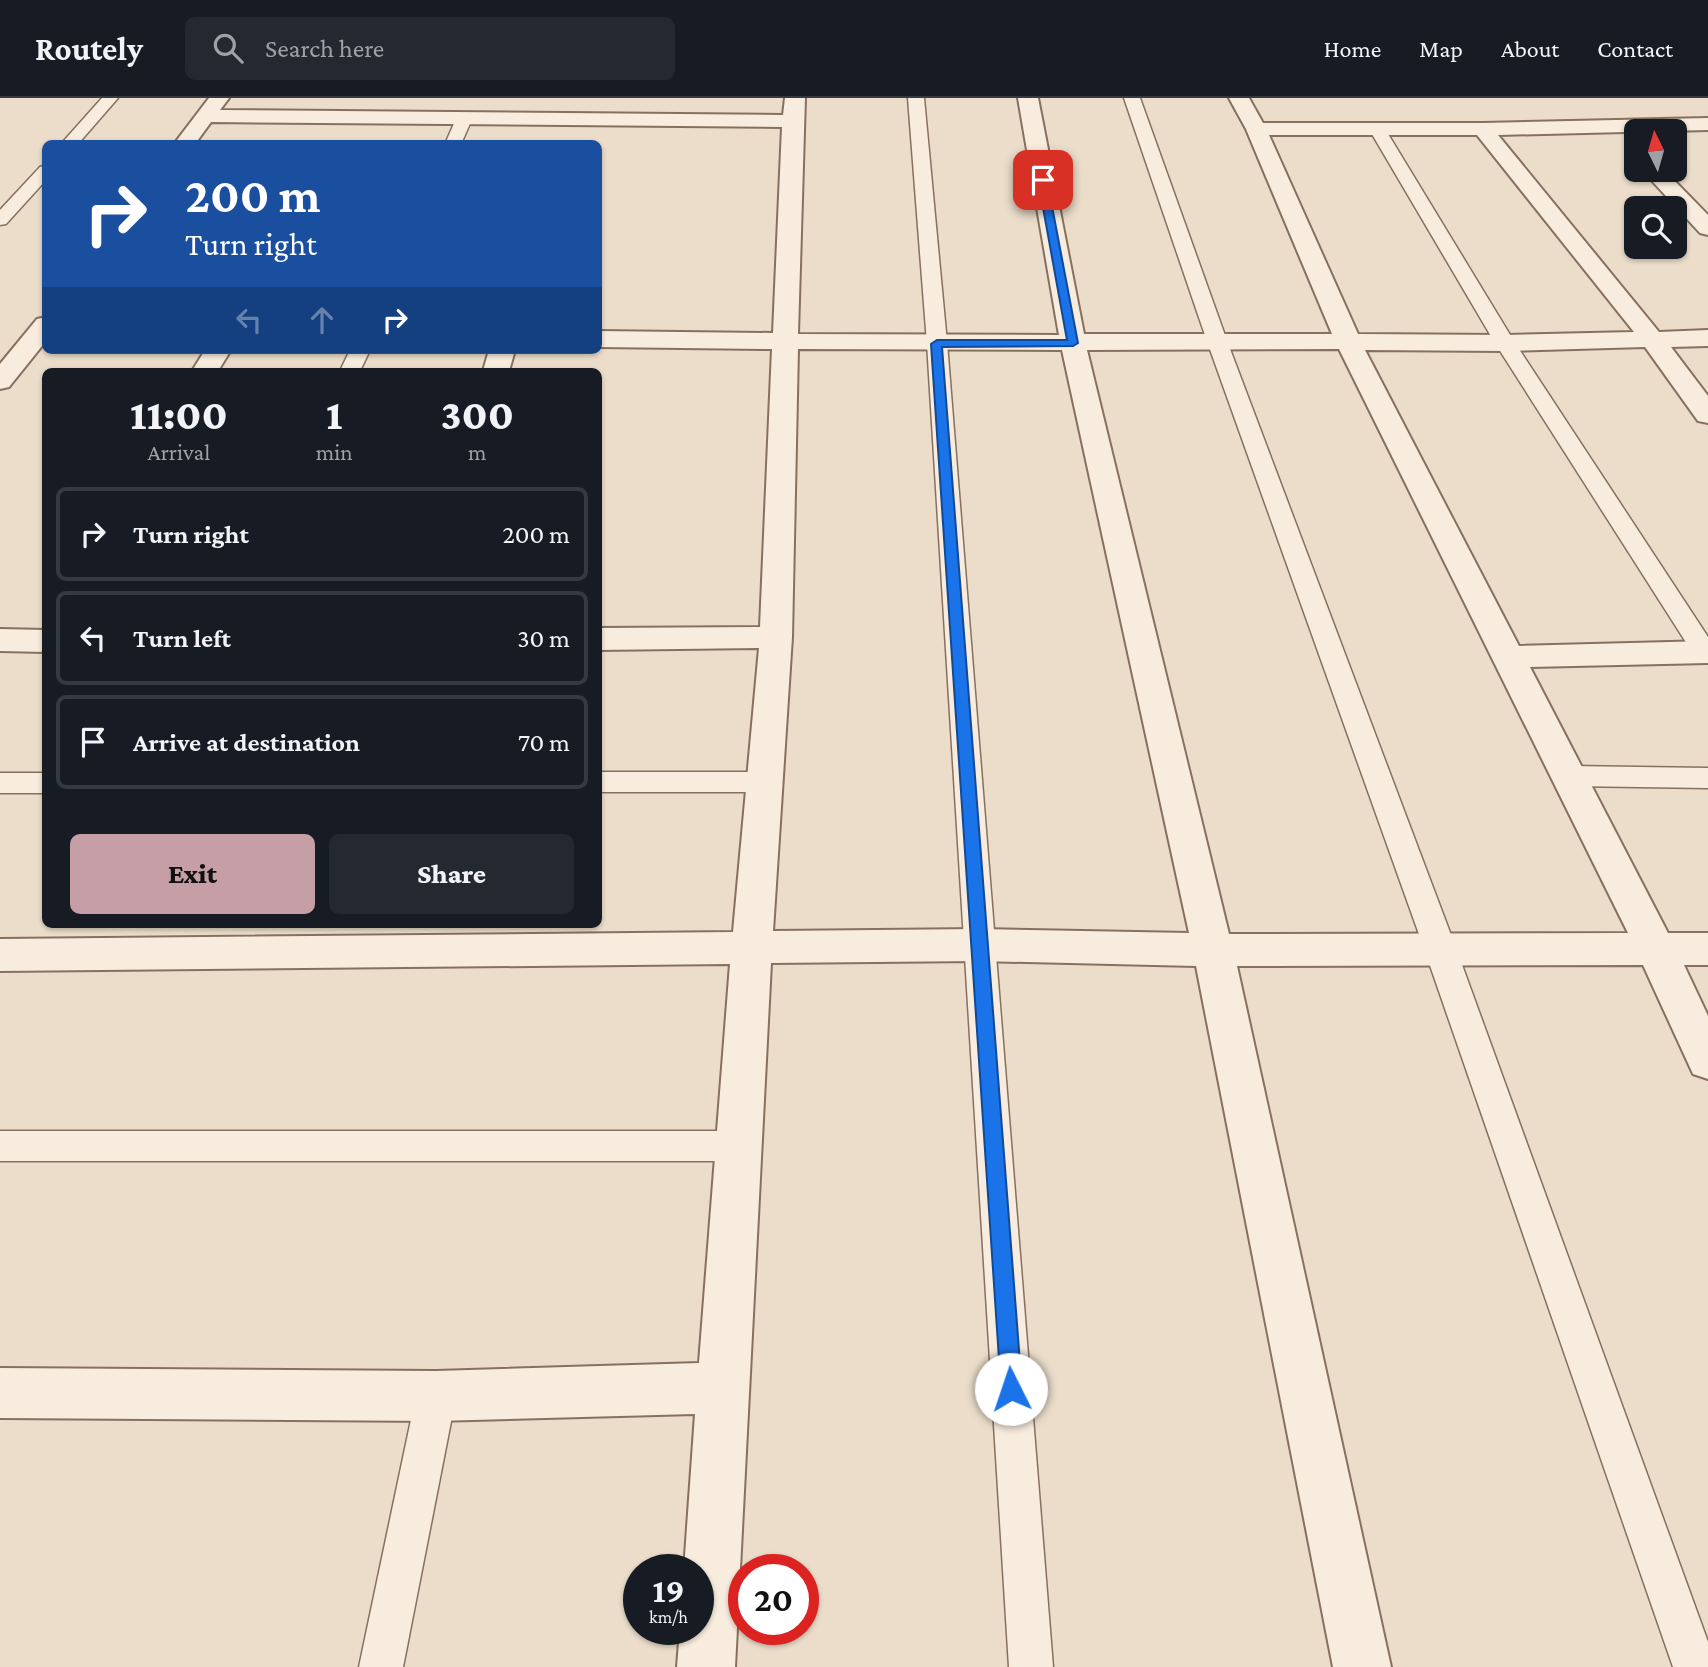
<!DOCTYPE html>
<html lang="en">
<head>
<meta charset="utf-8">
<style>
  :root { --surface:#171b24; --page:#242831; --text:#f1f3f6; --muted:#9ea1a6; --line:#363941; --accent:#c69ea5 }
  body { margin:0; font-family:"Crimson Pro",serif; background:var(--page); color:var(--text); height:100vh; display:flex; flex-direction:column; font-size:26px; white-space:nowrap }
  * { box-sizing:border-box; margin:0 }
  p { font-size:23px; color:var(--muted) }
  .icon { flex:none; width:38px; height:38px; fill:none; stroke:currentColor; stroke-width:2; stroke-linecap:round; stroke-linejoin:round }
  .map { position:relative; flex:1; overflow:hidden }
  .sheet { position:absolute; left:42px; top:270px; width:560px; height:560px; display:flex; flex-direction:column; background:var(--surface); border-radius:10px; box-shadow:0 2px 5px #0004 }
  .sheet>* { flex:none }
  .guide { position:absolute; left:42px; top:42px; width:560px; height:214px; border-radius:10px; box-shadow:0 2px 5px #0004; background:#1a4fa0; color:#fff; overflow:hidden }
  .needle { width:46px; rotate:355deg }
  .controls { position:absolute; left:1624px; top:21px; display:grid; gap:14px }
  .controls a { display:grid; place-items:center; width:63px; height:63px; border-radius:10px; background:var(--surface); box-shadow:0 2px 5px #0004; font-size:35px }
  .speed { position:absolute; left:623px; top:1456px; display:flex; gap:14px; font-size:35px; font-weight:700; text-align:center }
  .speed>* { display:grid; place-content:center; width:91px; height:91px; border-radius:50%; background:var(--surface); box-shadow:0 2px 5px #0004; line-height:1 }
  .speed small { font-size:18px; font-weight:400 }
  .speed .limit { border:10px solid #d22; background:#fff; color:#111 }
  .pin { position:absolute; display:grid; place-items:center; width:60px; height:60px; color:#fff; margin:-30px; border-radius:14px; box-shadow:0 4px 10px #0006 }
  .me { position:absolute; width:77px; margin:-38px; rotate:356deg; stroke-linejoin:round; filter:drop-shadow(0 0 5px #0008) }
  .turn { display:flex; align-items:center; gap:24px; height:147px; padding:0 28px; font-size:32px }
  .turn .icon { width:91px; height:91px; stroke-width:2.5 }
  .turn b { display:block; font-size:49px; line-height:60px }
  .lanes { display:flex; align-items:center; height:66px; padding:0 28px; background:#0003; justify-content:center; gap:35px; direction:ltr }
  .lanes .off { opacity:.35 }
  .eta { display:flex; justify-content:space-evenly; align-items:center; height:119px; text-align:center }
  .eta b { font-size:42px; font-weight:800; line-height:49px }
  .button { display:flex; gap:14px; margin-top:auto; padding:14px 28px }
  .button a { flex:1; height:80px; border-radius:10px; background:var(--accent); color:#111; font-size:28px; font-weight:800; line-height:80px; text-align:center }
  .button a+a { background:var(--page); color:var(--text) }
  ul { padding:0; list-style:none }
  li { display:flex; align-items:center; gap:21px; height:94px; margin:0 14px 10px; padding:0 14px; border:4px solid var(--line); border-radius:10px }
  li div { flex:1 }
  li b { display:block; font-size:26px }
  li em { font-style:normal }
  header { display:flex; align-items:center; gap:42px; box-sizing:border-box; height:98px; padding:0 35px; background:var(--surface); border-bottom:2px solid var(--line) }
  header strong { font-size:33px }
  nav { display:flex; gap:38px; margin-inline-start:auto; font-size:24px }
  .search { width:490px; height:63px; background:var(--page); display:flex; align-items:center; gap:18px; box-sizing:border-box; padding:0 24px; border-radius:10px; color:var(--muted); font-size:26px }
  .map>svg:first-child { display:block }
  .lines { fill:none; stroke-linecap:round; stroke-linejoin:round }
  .lane-casing { stroke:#877060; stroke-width:3 }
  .street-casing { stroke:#877060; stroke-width:4 }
  .lane { fill:#f7ecdd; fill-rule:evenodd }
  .street { fill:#f7ecdd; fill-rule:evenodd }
  .route { fill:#1a73e8; stroke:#114b97; stroke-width:2 }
</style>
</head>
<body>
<header>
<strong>Routely</strong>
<div class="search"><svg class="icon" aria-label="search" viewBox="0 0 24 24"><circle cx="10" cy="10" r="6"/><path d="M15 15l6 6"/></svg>Search here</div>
<nav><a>Home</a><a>Map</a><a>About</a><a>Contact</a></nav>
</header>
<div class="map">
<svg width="1708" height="1569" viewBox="0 0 1708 1569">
  <rect width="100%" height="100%" fill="#ebddca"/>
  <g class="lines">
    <g class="lane-casing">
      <g id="lane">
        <path d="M102,0H118L78,46H61Z"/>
        <path d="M908,0H924L947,245L1053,1569H1009L927,245Z"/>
        <path d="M1124,0H1140L1227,243L1457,853L1708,1544V1569H1673L1425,853L1207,243Z"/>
        <path d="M464,16L472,21L461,46H445L456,21Z"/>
        <path d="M1377,26L1385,31L1515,245L1708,539V562L1696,560L1495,245L1369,31Z"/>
        <path d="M46,67V82L6,126L0,127V112L40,69Z"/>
        <path d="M350,252H370L360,273H340Z"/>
        <path d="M1569,668L1708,670V690L1569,688L1559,685L1555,678L1559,671Z"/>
        <path d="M598,674H763L773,677L777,684L773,691L763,694H598Z"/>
        <rect x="0" y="675" width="46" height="20"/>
        <path d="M0,1033H739L751,1037L756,1048L751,1059L739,1063H0Z"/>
        <path d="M436,1278L450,1284L456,1298L403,1569H359L416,1298L422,1284Z"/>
      </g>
    </g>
    <g class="street-casing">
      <g id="street">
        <path d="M209,0H229L220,12L783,17L785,0H805L798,236L1059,237L1018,0H1038L1084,236H1332L1246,31L1229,0H1249L1263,25H1483L1708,20V32L1498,37L1659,234L1708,232V248L1671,249L1708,298V325L1698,323L1645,249L1505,253L1365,252L1519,548L1708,543V565L1530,569L1668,835H1708V867H1684L1708,918V981L1693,976L1643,867L1237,868L1391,1569H1333L1196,868L979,863L771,865L735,1569H677L680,1531H698V1472H684L695,1316L436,1323L0,1320V1270L436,1273L699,1265L730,866L0,873V841L733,834L759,550L598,552V530L760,529L772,251L598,249V233L773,235L782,29L211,24L195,46H174ZM1269,37H1477L1634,234L1505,237L1358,236ZM798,251L1062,252L1189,835L979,831L773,833L792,539ZM1339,251L1628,835L1229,836L1087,252Z"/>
        <path d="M1642,72H1664L1708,117V137L1700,135Z"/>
        <path d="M46,219V243L9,289L0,291V266L37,221Z"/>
        <path d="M205,252H231L218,273H192Z"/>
        <path d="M489,252H515L509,273H483Z"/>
        <path d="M0,531L46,532V554L0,553Z"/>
      </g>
    </g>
    <use href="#lane" class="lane"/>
    <use href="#street" class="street"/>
  </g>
  <path class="route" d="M1043,79L1047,82L1078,245L1073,248L942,249L1022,1291L1019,1299L1011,1302L1004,1299L1001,1291L931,246L937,242H1067L1038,82Z"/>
</svg>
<div class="controls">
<a><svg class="needle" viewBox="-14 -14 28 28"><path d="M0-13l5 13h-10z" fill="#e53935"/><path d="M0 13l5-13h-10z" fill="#9ea1a6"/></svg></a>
<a><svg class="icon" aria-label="search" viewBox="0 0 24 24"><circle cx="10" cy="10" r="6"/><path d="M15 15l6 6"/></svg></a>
</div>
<div class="speed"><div>19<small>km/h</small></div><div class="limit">20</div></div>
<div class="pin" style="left:1043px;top:82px;background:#d93025"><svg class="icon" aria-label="arrive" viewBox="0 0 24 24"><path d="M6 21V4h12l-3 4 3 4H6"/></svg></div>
<svg class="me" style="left:1011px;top:1291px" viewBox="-20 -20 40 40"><circle r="19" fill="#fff"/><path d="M0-13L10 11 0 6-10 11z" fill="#1a73e8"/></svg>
<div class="guide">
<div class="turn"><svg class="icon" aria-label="right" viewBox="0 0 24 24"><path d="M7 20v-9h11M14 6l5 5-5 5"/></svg><div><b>200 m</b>Turn right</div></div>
<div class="lanes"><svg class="icon off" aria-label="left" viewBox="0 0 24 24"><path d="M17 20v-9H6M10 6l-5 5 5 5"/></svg><svg class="icon off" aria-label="ahead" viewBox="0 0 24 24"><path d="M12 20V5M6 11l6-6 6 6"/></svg><svg class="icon" aria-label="right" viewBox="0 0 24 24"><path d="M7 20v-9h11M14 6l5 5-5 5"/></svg></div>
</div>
<section class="sheet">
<div class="eta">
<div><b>11:00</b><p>Arrival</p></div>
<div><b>1</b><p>min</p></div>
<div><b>300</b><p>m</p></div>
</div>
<ul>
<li><svg class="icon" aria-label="right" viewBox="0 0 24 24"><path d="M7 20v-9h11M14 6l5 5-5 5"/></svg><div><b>Turn right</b></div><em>200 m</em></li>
<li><svg class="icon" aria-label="left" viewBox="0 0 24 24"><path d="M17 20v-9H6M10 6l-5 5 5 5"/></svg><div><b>Turn left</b></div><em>30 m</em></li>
<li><svg class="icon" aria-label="arrive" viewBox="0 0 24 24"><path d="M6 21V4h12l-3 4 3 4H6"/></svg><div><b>Arrive at destination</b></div><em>70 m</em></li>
</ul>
<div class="button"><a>Exit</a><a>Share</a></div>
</section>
</div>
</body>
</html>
